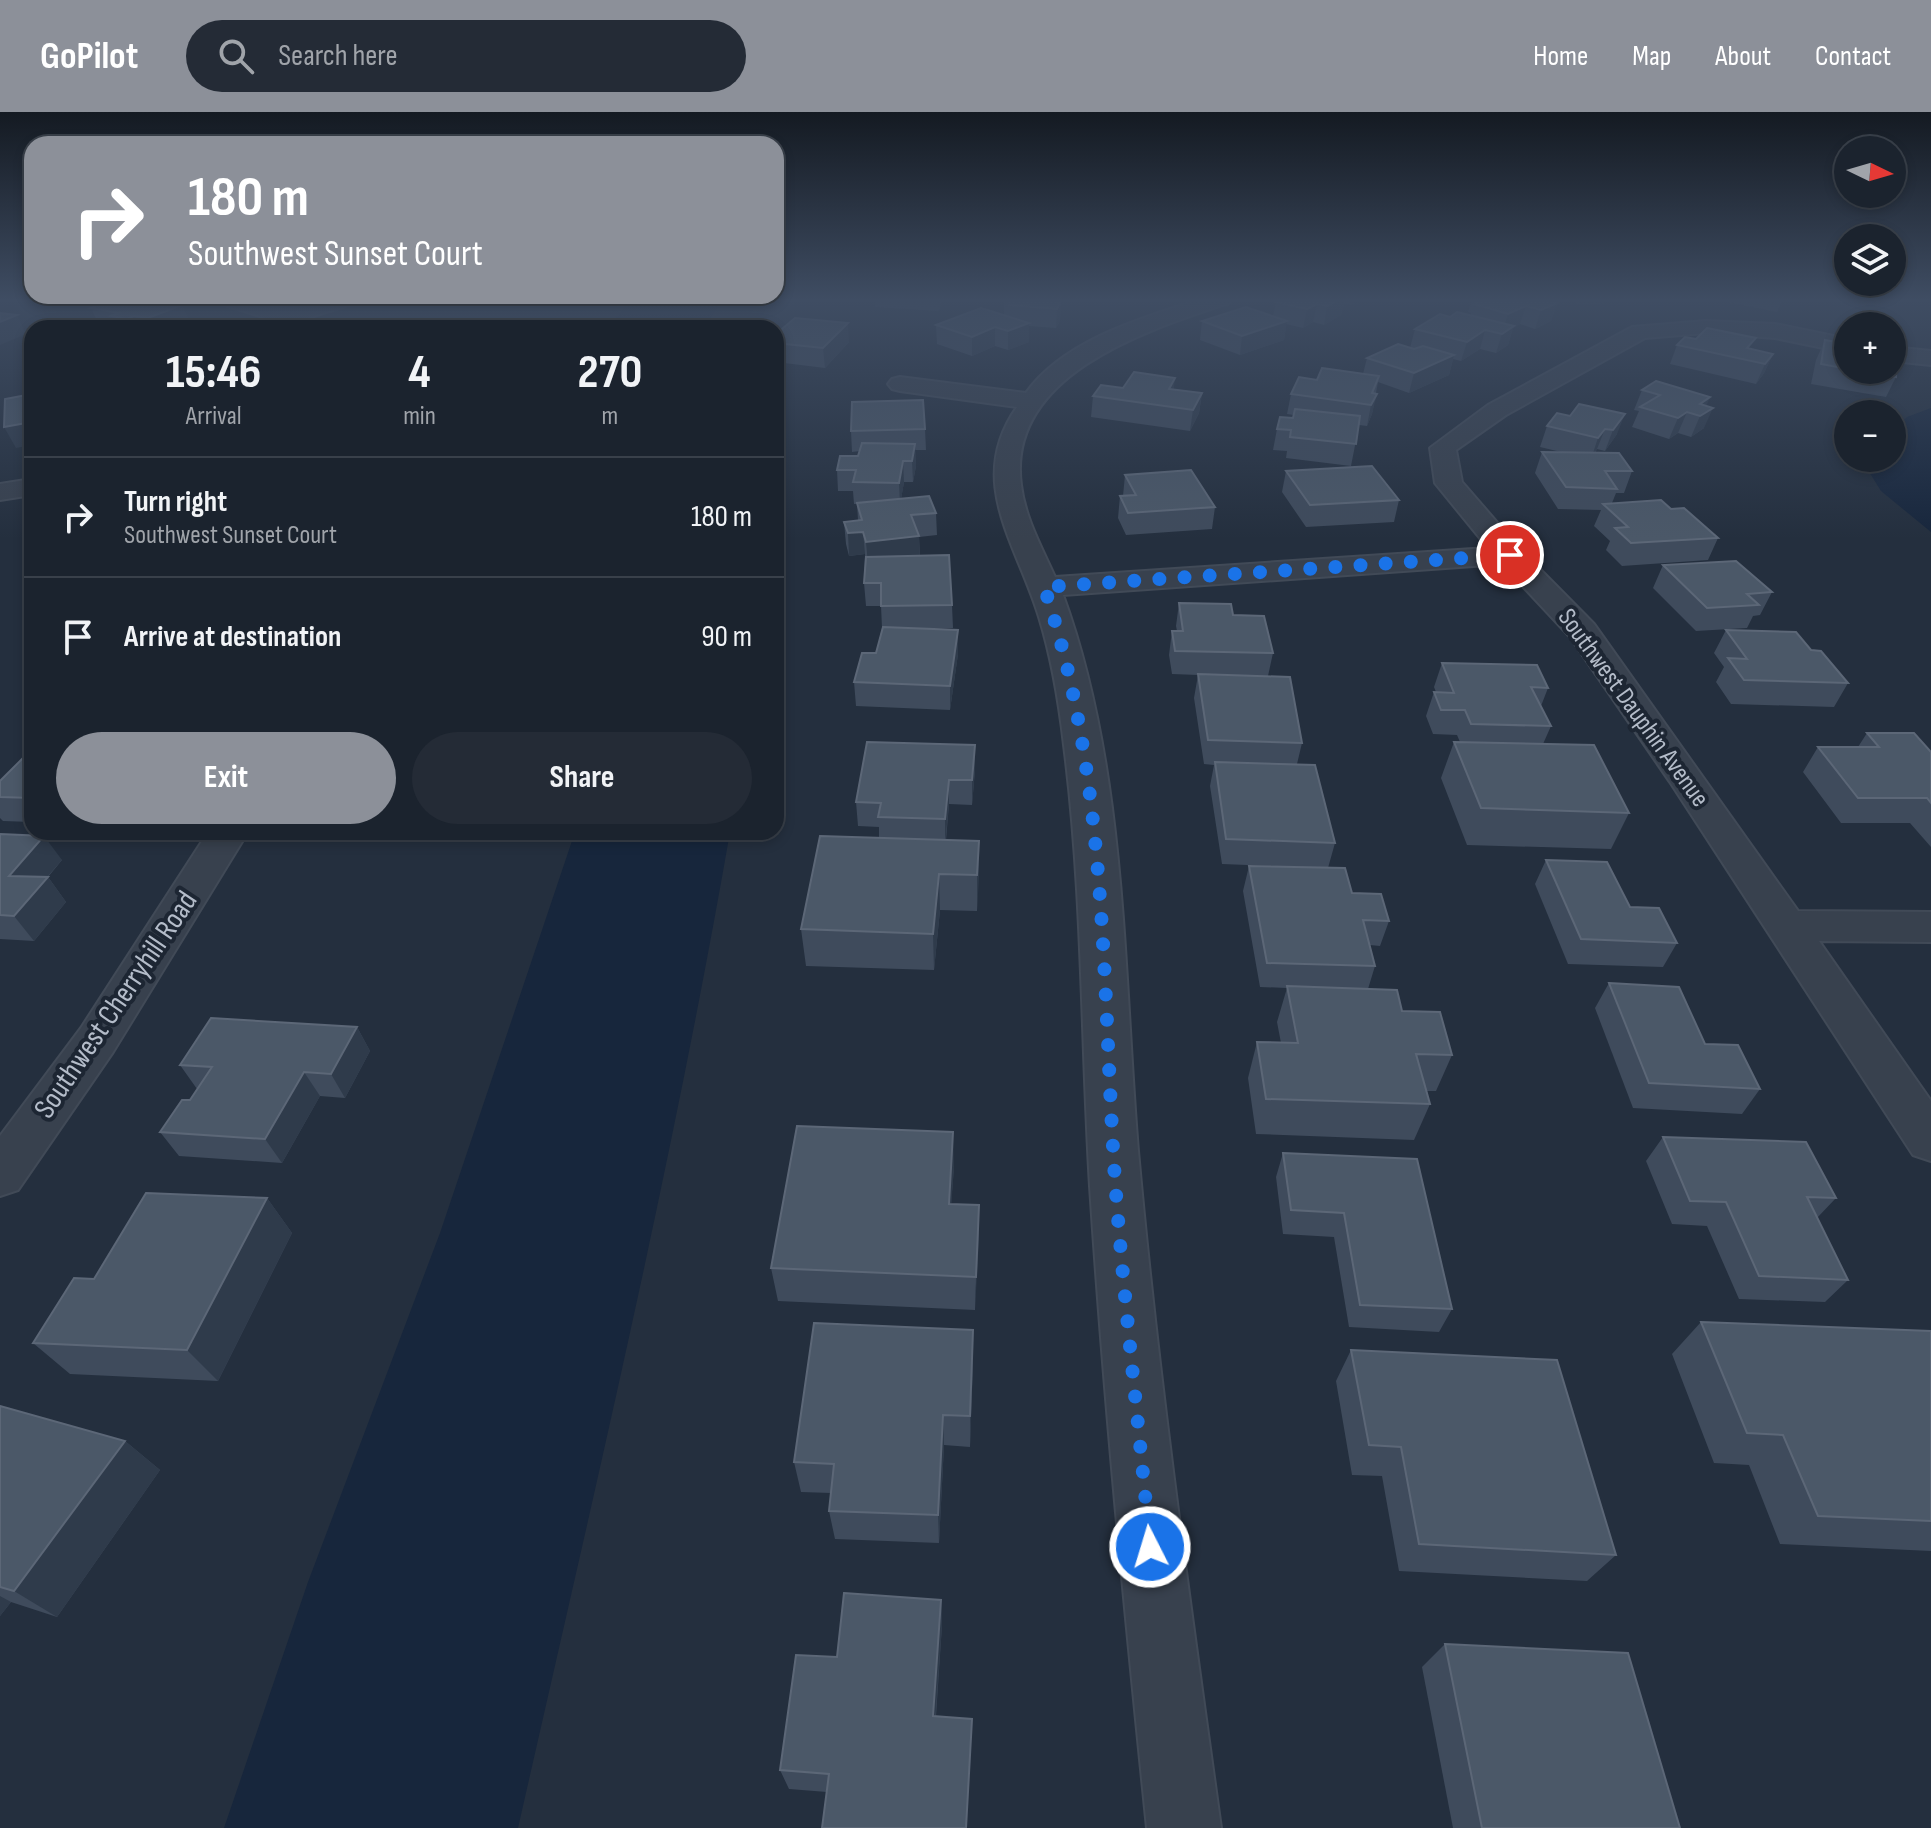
<!DOCTYPE html>
<html lang="en">
<head>
<meta charset="utf-8">
<style>
  :root { --surface:#1b232e; --page:#242b36; --text:#f1f3f6; --muted:#a0a4aa; --line:#39404a; --accent:#8c9099 }
  body { margin:0; font-family:"Sofia Sans Condensed",sans-serif; background:var(--page); color:var(--text); height:100vh; display:flex; flex-direction:column; font-size:30px; white-space:nowrap }
  * { box-sizing:border-box; margin:0 }
  p { font-size:26px; color:var(--muted) }
  .icon { flex:none; width:44px; height:44px; fill:none; stroke:currentColor; stroke-width:2; stroke-linecap:round; stroke-linejoin:round }
  .map { position:relative; flex:1; overflow:hidden }
  .side { position:absolute; left:24px; top:208px; width:760px; height:520px; display:flex; flex-direction:column; background:var(--surface); border-radius:24px; box-shadow:0 4px 12px #0003,0 0 0 2px var(--line) }
  .side>* { flex:none }
  .guide { position:absolute; left:24px; top:24px; width:760px; height:168px; border-radius:24px; box-shadow:0 4px 12px #0003,0 0 0 2px var(--line); background:#8c9099; color:#fff; overflow:hidden }
  .needle { width:52px; rotate:95deg }
  .controls { position:absolute; left:1834px; top:24px; display:grid; gap:16px }
  .controls a { display:grid; place-items:center; width:72px; height:72px; border-radius:50%; background:var(--surface); box-shadow:0 4px 12px #0003,0 0 0 2px var(--line); font-size:40px }
  .pin { position:absolute; display:grid; place-items:center; width:68px; height:68px; color:#fff; margin:-34px; border:4px solid #fff; border-radius:50%; box-shadow:0 2px 8px #0007 }
  .me { position:absolute; width:88px; margin:-44px; rotate:355deg; stroke-linejoin:round; filter:drop-shadow(0 0 6px #0008) }
  .turn { display:flex; align-items:center; gap:28px; height:168px; padding:0 32px; font-size:36px }
  .turn .icon { width:104px; height:104px; stroke-width:2.5 }
  .turn b { display:block; font-size:56px; line-height:68px }
  .eta { display:flex; justify-content:space-evenly; align-items:center; height:136px; text-align:center }
  .eta b { font-size:48px; font-weight:700; line-height:56px }
  .action { display:flex; gap:16px; margin-top:auto; padding:16px 32px }
  .action a { flex:1; height:92px; border-radius:48px; background:var(--accent); color:#fff; font-size:32px; font-weight:700; line-height:92px; text-align:center }
  .action a+a { background:var(--page); color:var(--text) }
  ul { padding:0; list-style:none }
  li { display:flex; align-items:center; gap:24px; height:120px; padding:0 32px; border-top:2px solid var(--line) }
  li div { flex:1 }
  li b { display:block; font-size:30px }
  li em { font-style:normal }
  header { display:flex; align-items:center; gap:48px; box-sizing:border-box; height:112px; padding:0 40px; background:var(--accent); color:#fff }
  header strong { font-size:38px }
  nav { display:flex; gap:44px; margin-inline-start:auto; font-size:28px }
  .search { width:560px; height:72px; background:var(--page); display:flex; align-items:center; gap:20px; box-sizing:border-box; padding:0 28px; border-radius:44px; color:var(--muted); font-size:30px }
  .map>svg:first-child { display:block }
  .water { fill:#17263c }
  .lines { fill:none; stroke-linecap:round; stroke-linejoin:round }
  .minor-casing { stroke:#414a57; stroke-width:4 }
  .minor { fill:#38414e; fill-rule:evenodd }
  .wall { fill:#3f4b5c }
  .shaded-wall { fill:#2f3b4b }
  .building { fill:#4b5868; stroke:#5c6777; stroke-width:2 }
  .route { stroke:#1a73e8; stroke-width:14; stroke-dasharray:0 25.2 }
  .labels { text-anchor:middle; dominant-baseline:central; stroke-width:8; stroke-linejoin:round; paint-order:stroke }
  .far-street-label { font-size:26px; fill:#b4bcc9; stroke:#1d2633 }
  .street-label { font-size:30px; fill:#b4bcc9; stroke:#1d2633 }
</style>
</head>
<body>
<header>
<strong>GoPilot</strong>
<div class="search"><svg class="icon" aria-label="search" viewBox="0 0 24 24"><circle cx="10" cy="10" r="6"/><path d="M15 15l6 6"/></svg>Search here</div>
<nav><a>Home</a><a>Map</a><a>About</a><a>Contact</a></nav>
</header>
<div class="map">
<svg width="1931" height="1716" viewBox="0 0 1931 1716">
  <rect width="100%" height="100%" fill="#242f3e"/>
  <g class="water">
    <path d="M631,187H723L704,216H608Z"/>
    <path d="M1931,296V420L1881,379L1866,355L1871,346H1892V319L1907,305Z"/>
    <path d="M575,720H730C672,1054 593,1385 518,1716H224L308,1470L440,1121Z"/>
  </g>
  <g class="lines">
    <g class="minor-casing">
      <g id="minor">
        <path d="M215,187H249L290,197L325,187H358L355,191L307,206L320,216C286,216 251,200 218,191Z"/>
        <path d="M1201,187H1232L1229,191C1148,218 1006,262 1021,373C1025,406 1042,436 1055,465L1488,436L1435,371L1430,336L1488,293L1632,215L1706,209L1775,212L1848,227V241L1775,226L1706,221L1645,226L1506,303L1456,338L1462,370L1520,437L1594,512L1798,799L1931,800V830L1819,829L1931,989V1049L1913,1043L1670,670L1571,526L1502,452L1063,483C1127,658 1123,856 1138,1039C1158,1265 1190,1491 1221,1716H1147C1125,1502 1104,1288 1090,1074C1081,927 1083,780 1064,633C1059,590 1052,547 1039,505C1017,432 965,369 1017,295L900,279L892,277L888,272L892,267L900,265L1026,281C1064,228 1142,206 1201,187Z"/>
        <path d="M1892,235L1931,239V253L1892,249Z"/>
        <path d="M32,367V383L0,388V372Z"/>
        <path d="M208,720H248L113,940L18,1078L0,1084V1024L81,916Z"/>
      </g>
    </g>
    <use href="#minor" class="minor"/>
  </g>
  <g class="wall">
    <path d="M115,187H156L157,189L182,193L190,211L178,216L100,215L91,196Z"/>
    <path d="M472,187H525L508,194Z"/>
    <path d="M875,187H942L939,199L875,195Z"/>
    <path d="M1004,187H1061L1060,209L1056,216L1029,214V230L1008,238L995,234L972,244L937,232L936,213L1004,203Z"/>
    <path d="M1280,187H1377L1371,191L1360,188L1351,193L1344,192L1341,203L1324,213L1313,210L1303,216L1286,212L1284,228L1240,243L1200,228L1202,209L1273,204L1276,190Z"/>
    <path d="M1472,187H1605L1604,191L1580,193L1572,189L1554,190L1557,191L1551,209L1535,217L1520,212L1513,216L1508,233L1496,241L1480,237L1461,249L1453,247L1449,263L1409,281L1378,270L1372,302L1367,314L1359,313L1351,354L1286,346L1287,339L1273,338L1277,317L1293,306L1294,303L1287,302L1291,282L1317,268L1363,262L1367,246L1410,236L1415,217L1450,205L1471,204V201L1468,200Z"/>
    <path d="M1713,187H1783L1777,200Z"/>
    <path d="M776,222L849,230L825,256L776,250Z"/>
    <path d="M1825,228L1848,232V258H1892L1896,265L1886,285L1811,272L1816,248Z"/>
    <path d="M1677,233L1773,242L1764,261L1756,272L1670,252Z"/>
    <path d="M1123,276L1174,277L1202,281L1199,301L1190,319L1091,305L1093,284Z"/>
    <path d="M1642,278L1706,294L1704,316L1691,325L1678,321L1669,327L1632,315L1639,299L1634,298Z"/>
    <path d="M1579,292L1617,322L1605,339L1597,337L1595,341L1632,359L1624,381H1616L1612,391L1671,397L1718,426L1708,448L1622,454L1606,438L1610,429L1594,414L1601,398L1558,397L1535,361L1542,340H1561L1540,335L1547,314L1570,304Z"/>
    <path d="M925,317L926,338H915L916,354L913,370H904L901,387L936,401L937,423L919,425L920,444L952,493L953,516L917,517L958,542L950,598L856,594L854,570L876,541L882,516L881,494H866L864,471L865,442L849,444L846,432L844,410L858,408L857,392H854L853,379H838L837,358L858,344L860,339L852,340L851,319Z"/>
    <path d="M1286,359L1399,388L1394,410L1306,415L1282,380Z"/>
    <path d="M1125,363L1215,395L1212,417L1126,423L1118,406L1120,384H1123Z"/>
    <path d="M1663,453L1772,480L1760,503L1753,504L1747,516L1696,519L1653,476Z"/>
    <path d="M1179,491L1233,503L1273,541L1268,564L1302,631L1297,652L1335,731L1328,756L1222,752L1210,674L1214,653L1204,652L1194,586L1198,563L1172,562L1169,543L1172,519H1177L1176,514Z"/>
    <path d="M1726,518L1811,538L1848,571L1834,595L1731,592L1716,570L1724,555L1714,541Z"/>
    <path d="M1442,551L1548,576L1541,594L1551,614L1543,632L1629,701L1611,737L1467,733L1441,666L1454,630H1460L1457,623L1433,622L1426,604L1434,580H1436L1434,575Z"/>
    <path d="M1867,621L1931,640V735L1910,711H1841L1803,660L1818,635H1858Z"/>
    <path d="M32,637V710L3,709L0,706V669Z"/>
    <path d="M975,658L972,693L949,692L946,728L979,729L977,799L940,798L934,858L806,854L801,817L879,726V715L858,714L856,690Z"/>
    <path d="M420,720H468L467,721Z"/>
    <path d="M0,722L62,748L48,765L66,790L34,829L0,827Z"/>
    <path d="M1546,748L1630,795L1677,831L1663,855L1568,852L1535,772Z"/>
    <path d="M1249,754L1352,781L1389,809L1380,834L1370,833L1375,854L1368,877L1402,899L1452,943L1436,979H1427L1430,992L1414,1028L1256,1022L1248,966L1257,930L1281,931L1277,910L1287,876L1260,875L1243,779Z"/>
    <path d="M1609,871L1705,932L1760,977L1742,1002L1633,996L1595,896Z"/>
    <path d="M357,915L370,939L345,986L320,984L282,1051L179,1044L160,1020L190,988L197,977L180,953Z"/>
    <path d="M1663,1025L1836,1086L1817,1106L1848,1168L1825,1190L1739,1187L1707,1114L1672,1112L1646,1049Z"/>
    <path d="M1283,1041L1452,1197L1439,1220L1349,1215L1334,1125L1283,1122L1276,1065Z"/>
    <path d="M954,1055L951,1092L979,1093L975,1198L778,1189L771,1156Z"/>
    <path d="M267,1086L292,1121L218,1269L70,1262L33,1231L94,1167Z"/>
    <path d="M1701,1210L1931,1219V1439L1780,1432L1749,1353L1714,1351L1672,1242Z"/>
    <path d="M1351,1238L1616,1443L1587,1469L1399,1459L1382,1364L1352,1363L1336,1269Z"/>
    <path d="M973,1250L970,1335L944,1333L939,1431L835,1427L829,1399L831,1381L801,1380L794,1350Z"/>
    <path d="M0,1294L125,1329L160,1358L57,1505L11,1490L0,1504Z"/>
    <path d="M941,1488L942,1513L936,1604L972,1627L827,1680L789,1677L780,1658L837,1545Z"/>
    <path d="M1445,1532L1680,1716H1453L1422,1555Z"/>
  </g>
  <g class="shaded-wall">
    <path d="M146,187H156L162,201L182,193L190,211L178,216H153L148,206Z"/>
    <path d="M506,187H525L508,194Z"/>
    <path d="M1057,187H1061L1060,209L1056,216L1057,197L1055,190Z"/>
    <path d="M1340,187H1345L1341,203L1324,213L1327,194Z"/>
    <path d="M1352,187H1360L1351,193Z"/>
    <path d="M1540,187H1573L1572,189L1538,192Z"/>
    <path d="M1582,187H1605L1604,191L1580,193Z"/>
    <path d="M1557,191L1551,209L1535,217L1541,198Z"/>
    <path d="M1317,192L1313,210L1303,216L1307,197Z"/>
    <path d="M1526,194L1520,212L1513,216L1508,233L1496,241L1508,202Z"/>
    <path d="M17,203L26,222L0,233V210Z"/>
    <path d="M134,204L140,216H131L127,207Z"/>
    <path d="M1287,209L1284,228L1240,243L1242,224Z"/>
    <path d="M848,211L849,230L825,256L823,236Z"/>
    <path d="M1029,211V230L1008,238V219Z"/>
    <path d="M995,215V234L972,244V225Z"/>
    <path d="M1485,218L1480,237L1461,249L1467,230Z"/>
    <path d="M1773,242L1764,261L1756,272L1765,252Z"/>
    <path d="M1454,243L1449,263L1409,281L1414,261Z"/>
    <path d="M1175,266L1173,286L1169,277Z"/>
    <path d="M1202,281L1199,301L1190,319L1193,298Z"/>
    <path d="M1377,282L1372,302L1367,314L1371,293Z"/>
    <path d="M1710,285L1703,302L1713,296L1704,316L1691,325L1700,304V292Z"/>
    <path d="M1687,300L1678,321L1669,327L1678,306Z"/>
    <path d="M1625,302L1617,322L1605,339L1613,318Z"/>
    <path d="M32,310V333L16,336L4,315Z"/>
    <path d="M1605,317L1597,337L1591,347L1598,326Z"/>
    <path d="M915,332L916,354L913,370L912,349Z"/>
    <path d="M903,349L904,370L900,393L899,371Z"/>
    <path d="M863,420L865,442L849,444L848,421Z"/>
    <path d="M919,424L920,447L868,452L866,430Z"/>
    <path d="M958,518V542L950,598V574Z"/>
    <path d="M975,633V658L972,693V668Z"/>
    <path d="M949,668V692L945,732V707Z"/>
    <path d="M44,724L62,748L27,788L9,764Z"/>
    <path d="M979,729V765L977,799V763Z"/>
    <path d="M939,762L940,798L934,858L933,822Z"/>
    <path d="M48,765L66,790L34,829L14,804Z"/>
    <path d="M357,915L370,939L345,986L331,962Z"/>
    <path d="M304,960L320,984L282,1051L265,1027Z"/>
    <path d="M953,1020L954,1055L949,1126V1092Z"/>
    <path d="M267,1086L292,1121L218,1269L187,1238Z"/>
    <path d="M979,1093V1128L975,1198L976,1165Z"/>
    <path d="M973,1218V1250L970,1335V1304Z"/>
    <path d="M943,1303L944,1333L939,1431L938,1403Z"/>
    <path d="M125,1329L160,1358L57,1505L14,1479Z"/>
    <path d="M0,1484L11,1490L0,1504Z"/>
    <path d="M941,1488L942,1513L934,1625L933,1604Z"/>
  </g>
  <g class="building">
    <path d="M115,187H147L182,193L148,206L134,204L127,207L111,204L119,201L91,196Z"/>
    <path d="M1010,187H1057L1055,190L1060,191L1057,197L1009,193L1012,187Z"/>
    <path d="M1280,187H1340L1327,194L1317,192L1307,197L1276,190Z"/>
    <path d="M1485,187H1542L1557,191L1541,198L1526,194L1508,202L1474,192Z"/>
    <path d="M1246,195L1287,209L1242,224L1202,209Z"/>
    <path d="M981,196L1029,211L1008,219L995,215L972,225L936,213Z"/>
    <path d="M1457,200L1514,214L1502,222L1485,218L1467,230L1415,217L1440,202L1450,205Z"/>
    <path d="M0,201L17,203L0,210Z"/>
    <path d="M795,206L848,211L823,236L776,231V222Z"/>
    <path d="M1707,216L1756,226L1747,236L1773,242L1765,252L1677,233L1685,225L1696,227Z"/>
    <path d="M1825,228L1848,232V257L1821,252Z"/>
    <path d="M1398,232L1414,237L1423,234L1454,243L1414,261L1367,246Z"/>
    <path d="M1892,247H1897L1896,265L1856,258H1892Z"/>
    <path d="M1322,256L1379,264L1372,281L1377,282L1371,293L1291,282L1299,265L1317,268Z"/>
    <path d="M1134,260L1175,266L1169,277L1202,281L1193,298L1093,284L1101,273L1123,276Z"/>
    <path d="M1656,269L1710,285L1700,292L1713,296L1700,304L1687,300L1678,306L1640,295L1660,283L1642,278Z"/>
    <path d="M32,282V310L4,315L5,287Z"/>
    <path d="M923,288L925,317L851,319L852,290Z"/>
    <path d="M1579,292L1625,302L1613,318L1605,317L1598,326L1547,314L1557,301L1570,304Z"/>
    <path d="M1295,297L1360,304L1356,332L1290,325L1291,318L1277,317L1280,305L1293,306Z"/>
    <path d="M862,331L915,332L912,349H903L899,371L853,370L856,358H837L840,344H858Z"/>
    <path d="M1542,340L1619,341L1632,359H1605L1617,377L1566,375Z"/>
    <path d="M1372,354L1399,388L1310,393L1286,359Z"/>
    <path d="M1191,358L1215,395L1128,401L1120,384L1136,383L1125,363Z"/>
    <path d="M929,384L936,401L911,403L919,424L866,430L863,420L848,421L844,410L862,408L857,391Z"/>
    <path d="M1661,388L1671,397L1684,396L1718,426L1631,431L1615,416L1628,415L1603,392Z"/>
    <path d="M949,443L952,493L881,494V471H864L866,445Z"/>
    <path d="M1736,449L1772,480L1747,482L1759,493L1707,496L1663,453Z"/>
    <path d="M1179,491L1231,492L1233,503L1264,504L1273,541L1175,539L1172,519H1183Z"/>
    <path d="M883,515L958,518L950,574L854,570L862,541H876Z"/>
    <path d="M1726,518L1796,520L1811,538L1821,539L1848,571L1744,568L1728,546L1747,547Z"/>
    <path d="M1442,551L1537,553L1548,576L1531,575L1551,614L1471,612L1465,598H1441L1434,580L1454,581Z"/>
    <path d="M1198,562L1290,565L1302,631L1208,628Z"/>
    <path d="M1867,621H1914L1931,640V691L1927,686H1858L1818,635H1879Z"/>
    <path d="M867,630L975,633L972,668H949L945,707L878,705L881,691L856,690Z"/>
    <path d="M1454,630L1594,633L1629,701L1481,696Z"/>
    <path d="M32,637V686L0,685V669Z"/>
    <path d="M1215,650L1315,653L1335,731L1226,727Z"/>
    <path d="M0,722L44,724L9,764L48,765L14,804L0,803Z"/>
    <path d="M820,724L979,729L977,763L939,762L933,822L801,817Z"/>
    <path d="M1546,748L1607,750L1630,795L1659,796L1677,831L1581,827Z"/>
    <path d="M1249,754L1345,756L1352,781L1381,782L1389,809L1363,808L1375,854L1267,851Z"/>
    <path d="M1609,871L1679,875L1705,932L1738,933L1760,977L1649,971Z"/>
    <path d="M1287,874L1397,878L1402,899L1440,900L1452,943L1416,942L1430,992L1266,987L1257,930L1298,931Z"/>
    <path d="M211,906L357,915L331,962L304,960L265,1027L160,1020L182,988H190L212,955L180,953Z"/>
    <path d="M797,1014L953,1020L949,1092L979,1093L976,1165L771,1156Z"/>
    <path d="M1663,1025L1806,1030L1836,1086L1807,1085L1848,1168L1759,1164L1726,1090L1690,1089Z"/>
    <path d="M1283,1041L1417,1047L1452,1197L1360,1193L1344,1101L1291,1098Z"/>
    <path d="M146,1081L267,1086L187,1238L33,1231L74,1166L94,1167Z"/>
    <path d="M1701,1210L1931,1219V1409L1818,1404L1783,1323L1747,1321Z"/>
    <path d="M814,1211L973,1218L970,1304L943,1303L938,1403L829,1399L834,1352L794,1350Z"/>
    <path d="M1351,1238L1557,1248L1616,1443L1419,1432L1401,1335L1369,1333Z"/>
    <path d="M0,1294L125,1329L14,1479L0,1475Z"/>
    <path d="M844,1481L941,1488L933,1604L972,1607L966,1716H822L829,1662L780,1658L796,1543L837,1545Z"/>
    <path d="M1445,1532L1628,1541L1680,1716H1482Z"/>
  </g>
  <linearGradient id="sky" x2="0" y2="1"><stop stop-color="#141a22"/><stop offset="0.44" stop-color="#3f4d63"/><stop offset="1" stop-color="#3f4d63" stop-opacity="0"/></linearGradient>
  <rect width="1931" height="427" fill="url(#sky)"/>
  <g class="lines">
    <path class="route" d="M1150,1435C1139,1313 1124,1190 1115,1068C1102,871 1108,663 1044,475L1510,443"/>
  </g>
  <g class="labels">
    <g class="far-street-label">
      <text transform="translate(1633 596) rotate(54)">Southwest Dauphin Avenue</text>
    </g>
    <g class="street-label">
      <text transform="translate(116 893) rotate(-56)">Southwest Cherryhill Road</text>
    </g>
  </g>
</svg>
<div class="controls">
<a><svg class="needle" viewBox="-14 -14 28 28"><path d="M0-13l5 13h-10z" fill="#e53935"/><path d="M0 13l5-13h-10z" fill="#a0a4aa"/></svg></a>
<a><svg class="icon" aria-label="layers" viewBox="0 0 24 24"><path d="M12 4l9 5-9 5-9-5zM3 14l9 5 9-5"/></svg></a>
<a>+</a>
<a>−</a>
</div>
<div class="pin" style="left:1510px;top:443px;background:#d93025"><svg class="icon" aria-label="arrive" viewBox="0 0 24 24"><path d="M6 21V4h12l-3 4 3 4H6"/></svg></div>
<svg class="me" style="left:1150px;top:1435px" viewBox="-20 -20 40 40"><circle r="17" fill="#1a73e8" stroke="#fff" stroke-width="3"/><path d="M0-11L8 9 0 5-8 9z" fill="#fff"/></svg>
<div class="guide">
<div class="turn"><svg class="icon" aria-label="right" viewBox="0 0 24 24"><path d="M7 20v-9h11M14 6l5 5-5 5"/></svg><div><b>180 m</b>Southwest Sunset Court</div></div>
</div>
<section class="side">
<div class="eta">
<div><b>15:46</b><p>Arrival</p></div>
<div><b>4</b><p>min</p></div>
<div><b>270</b><p>m</p></div>
</div>
<ul>
<li><svg class="icon" aria-label="right" viewBox="0 0 24 24"><path d="M7 20v-9h11M14 6l5 5-5 5"/></svg><div><b>Turn right</b><p>Southwest Sunset Court</p></div><em>180 m</em></li>
<li><svg class="icon" aria-label="arrive" viewBox="0 0 24 24"><path d="M6 21V4h12l-3 4 3 4H6"/></svg><div><b>Arrive at destination</b></div><em>90 m</em></li>
</ul>
<div class="action"><a>Exit</a><a>Share</a></div>
</section>
</div>
</body>
</html>
